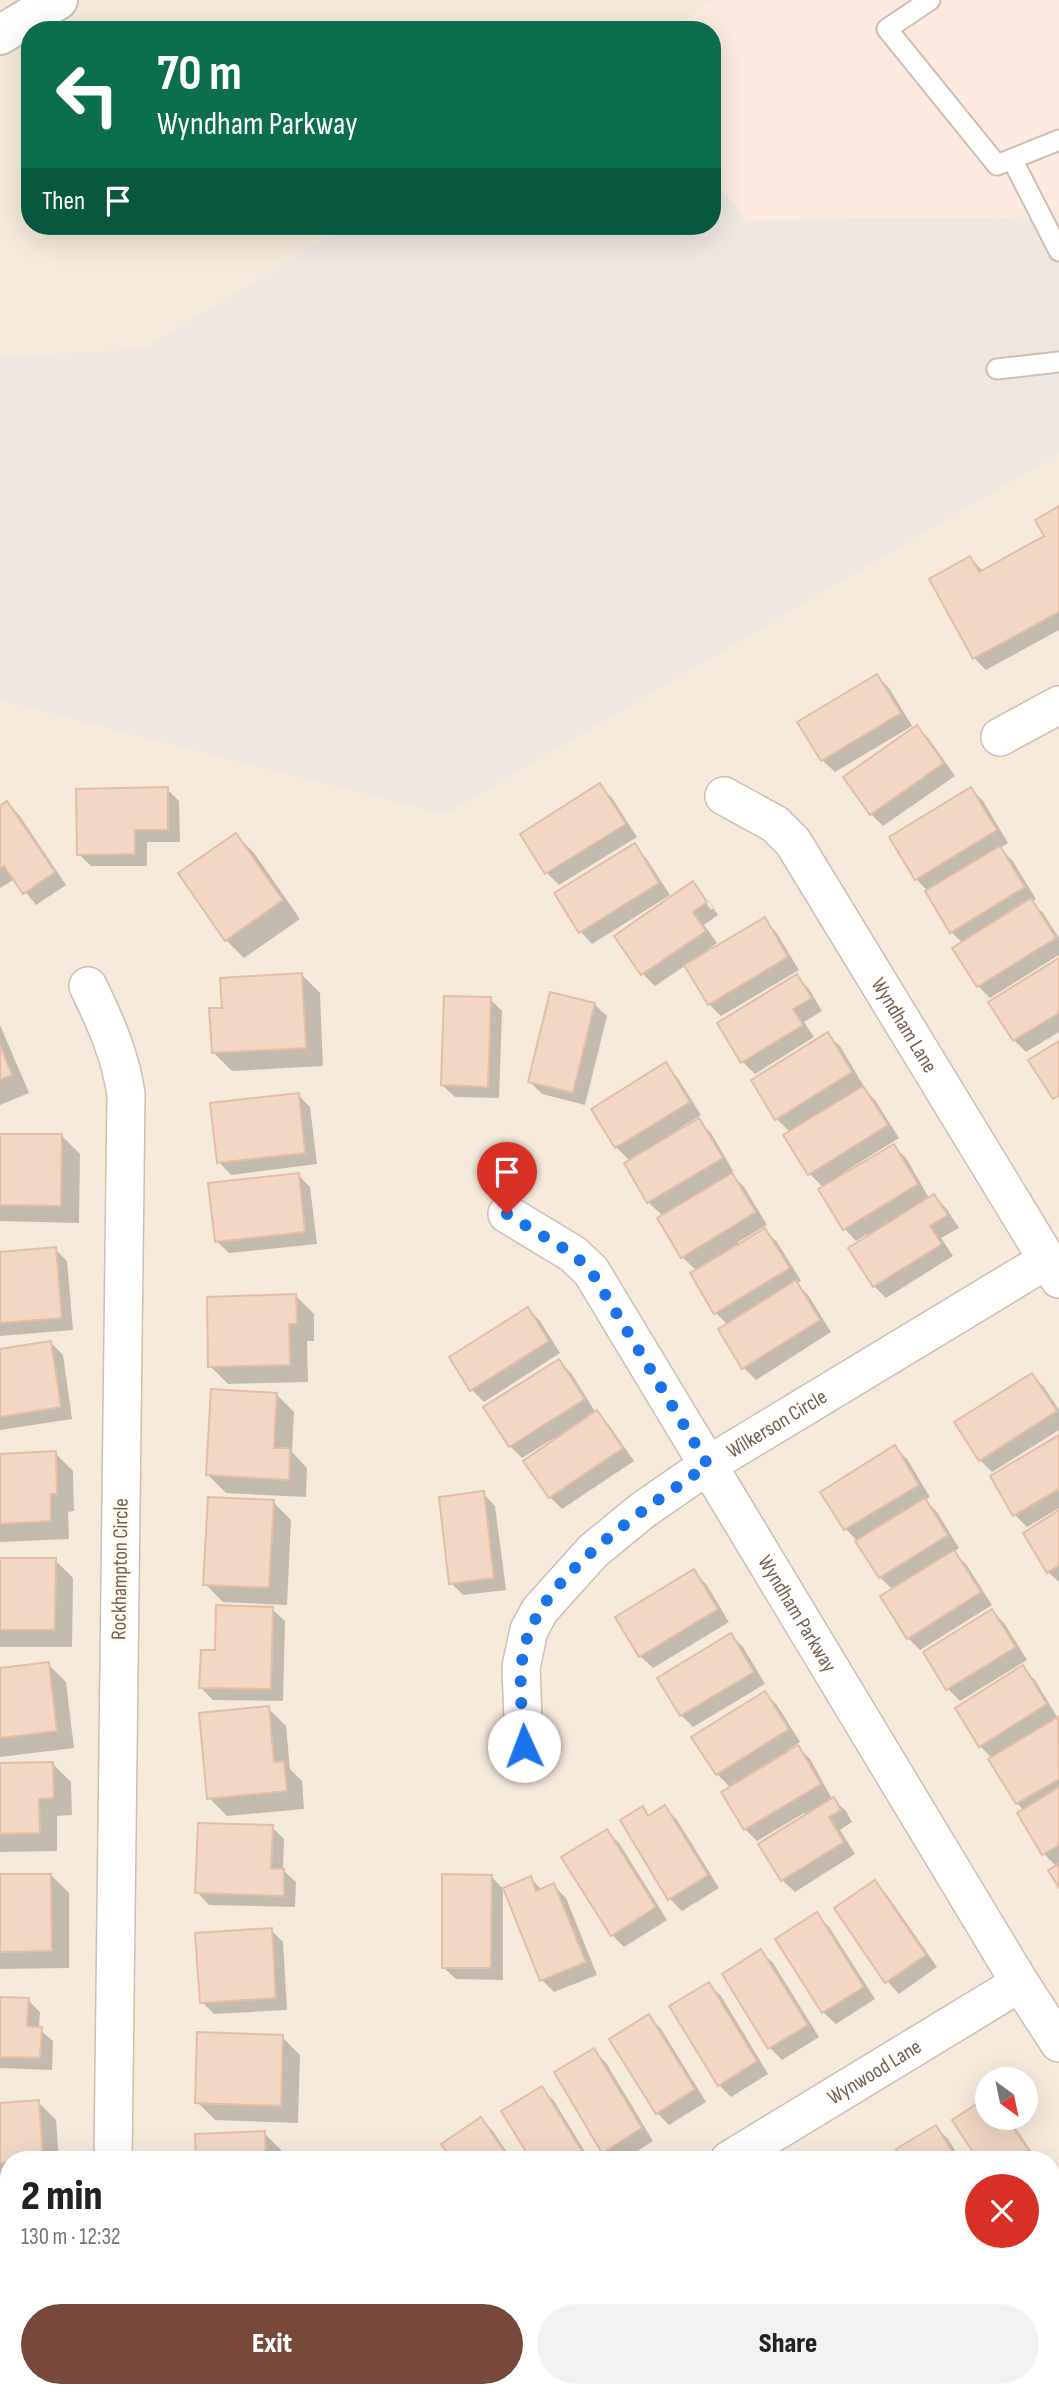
<!DOCTYPE html>
<html lang="en">
<head>
<meta charset="utf-8">
<style>
  :root { --surface:#fff; --page:#f2f2f2; --text:#222; --muted:#767676; --accent:#78493a }
  body { margin:0; font-family:"Sofia Sans Condensed",sans-serif; background:var(--page); color:var(--text); height:100vh; display:flex; flex-direction:column; font-size:26px; white-space:nowrap }
  * { box-sizing:border-box; margin:0 }
  p { font-size:23px; color:var(--muted) }
  .icon { flex:none; width:38px; height:38px; fill:none; stroke:currentColor; stroke-width:2; stroke-linecap:round; stroke-linejoin:round }
  .map { position:relative; flex:1; overflow:hidden }
  .side { position:absolute; left:0px; top:2151px; width:1060px; height:247px; display:flex; flex-direction:column; background:var(--surface); border-radius:28px 28px 0 0; box-shadow:0 7px 28px #0002 }
  .side>* { flex:none }
  .top-card { position:absolute; left:21px; top:21px; width:700px; height:214px; border-radius:28px; box-shadow:0 7px 28px #0002; background:#0b6e4f; color:#fff; overflow:hidden }
  .needle { width:46px; rotate:147deg }
  .buttons { position:absolute; left:975px; top:2067px; display:grid; gap:14px }
  .buttons a { display:grid; place-items:center; width:63px; height:63px; border-radius:50%; background:var(--surface); box-shadow:0 7px 28px #0002; font-size:35px }
  .pin { position:absolute; display:grid; place-items:center; width:60px; height:60px; color:#fff; margin:-72px -30px; border-radius:50% 50% 50% 0; rotate:-45deg; box-shadow:0 0 7px #0007 }
  .pin .icon { rotate:45deg }
  .me { position:absolute; width:77px; margin:-38px; rotate:358deg; stroke-linejoin:round; filter:drop-shadow(0 0 5px #0008) }
  .turn { display:flex; align-items:center; gap:24px; height:147px; padding:0 21px; font-size:32px }
  .turn .icon { width:91px; height:91px; stroke-width:2.5 }
  .turn b { display:block; font-size:49px; line-height:60px }
  .then { display:flex; align-items:center; height:66px; padding:0 21px; background:#0003; gap:14px; font-size:26px }
  .round { display:grid; place-items:center; flex:none; width:74px; height:74px; border-radius:37px; background:var(--page) }
  .head { display:flex; align-items:center; justify-content:space-between; height:119px; padding:0 21px }
  h1 { font-size:42px; font-weight:800; line-height:52px }
  .cta { display:flex; gap:14px; margin-top:auto; padding:14px 21px }
  .cta a { flex:1; height:80px; border-radius:42px; background:var(--accent); color:#fff; font-size:28px; font-weight:800; line-height:80px; text-align:center }
  .cta a+a { background:var(--page); color:var(--text) }
  .map>svg:first-child { display:block }
  .residential { fill:#f4e9db; fill-rule:evenodd }
  .commercial { fill:#fceae1 }
  .industrial { fill:#ede6e1 }
  .shadow { fill:#0003 }
  .building { fill:#f1d7c5; stroke:#e3bea6; stroke-width:2 }
  .lines { fill:none; stroke-linecap:round; stroke-linejoin:round }
  .service-casing { stroke:#cfbfb1; stroke-width:23 }
  .minor-casing { stroke:#cfbfb1; stroke-width:40 }
  .tertiary-casing { stroke:#cfbfb1; stroke-width:42 }
  .service { stroke:#fff; stroke-width:19 }
  .minor { stroke:#fff; stroke-width:37 }
  .tertiary { stroke:#fff; stroke-width:38 }
  .route { stroke:#1a73e8; stroke-width:12; stroke-dasharray:0 21.6 }
  .labels { text-anchor:middle; dominant-baseline:central; stroke-width:6; stroke-linejoin:round; paint-order:stroke }
  .street-label { font-size:21px; fill:#785e4f; stroke:#fffaf3 }
</style>
</head>
<body>
<div class="map">
<svg width="1059" height="2397" viewBox="0 0 1059 2397">
  <rect width="100%" height="100%" fill="#fcf6ed"/>
  <g class="residential">
    <path d="M0,0H717L668,30H30V226H345L144,348L0,357Z"/>
    <path d="M1059,454V2397H0V701L445,815ZM987,2079H1026V2118H987ZM9,2160H1052V2389H9Z"/>
  </g>
  <path class="commercial" d="M717,0H1059V216L746,220L712,176V30H668Z"/>
  <path class="industrial" d="M712,176L746,220L1059,216V454L445,815L0,701V357L144,348L345,226H712Z"/>
  <g class="shadow">
    <path d="M1059,508V630L986,670L974,658L970,558L983,571L1046,537Z"/>
    <path d="M877,676L889,688L912,726L835,772L822,760Z"/>
    <path d="M917,727L929,739L955,776L883,826L871,814Z"/>
    <path d="M600,786L612,798L637,837L559,885L547,873L523,835Z"/>
    <path d="M167,789L179,801L180,842H147V866H91L79,854Z"/>
    <path d="M971,789L983,801L1008,843L1000,848L1012,860L1036,899L1032,902L1043,913L1059,938V955L990,998L978,986L963,943L951,932L928,891L916,879Z"/>
    <path d="M7,803L19,815L66,885L36,905L15,879L0,888V808Z"/>
    <path d="M236,835L254,853L300,919L244,958L226,940Z"/>
    <path d="M634,846L646,858L670,895L592,944L580,931Z"/>
    <path d="M693,883L704,895H700L711,910L714,908L705,895L718,915L704,925L717,943L706,951L708,953L764,920L776,932L799,970L721,1016L709,1004L686,965L655,986L643,974L616,936Z"/>
    <path d="M1059,960V1032L1026,1052L1014,1040Z"/>
    <path d="M302,975L320,993L323,1066L232,1071L214,1053Z"/>
    <path d="M796,976L809,989L822,1011L804,1022L814,1037L755,1074L743,1062Z"/>
    <path d="M490,999L502,1011L499,1098L455,1097L442,1085Z"/>
    <path d="M594,1004L607,1016L585,1105L542,1094L530,1082Z"/>
    <path d="M0,1025L29,1093L0,1105Z"/>
    <path d="M827,1034L840,1046L863,1085L861,1086L875,1100L899,1138L841,1174L842,1177L894,1146L906,1158L929,1198L934,1196L946,1208L959,1228L941,1238L953,1256L886,1298L874,1286L869,1237L867,1234L856,1241L844,1228L824,1188L810,1174L791,1133L777,1119Z"/>
    <path d="M665,1064L677,1077L701,1115L680,1128L682,1130L699,1121L711,1133L733,1171L730,1173L744,1187L767,1225L738,1242L740,1245L765,1230L777,1242L801,1281L796,1283L808,1295L831,1332L756,1380L744,1368L728,1325L716,1313L697,1271L682,1257L663,1216L648,1202L630,1161L616,1147Z"/>
    <path d="M298,1095L310,1107L317,1164L231,1175L219,1162Z"/>
    <path d="M0,1135L62,1136L80,1154L79,1223L0,1221Z"/>
    <path d="M298,1175L310,1187L317,1244L229,1253L216,1241Z"/>
    <path d="M55,1249L67,1261L73,1330L0,1336V1253Z"/>
    <path d="M296,1296L314,1314V1341H307L308,1382L228,1384L210,1366Z"/>
    <path d="M528,1309L540,1321L560,1353L484,1402L472,1390Z"/>
    <path d="M51,1343L63,1355L72,1419L0,1430V1351Z"/>
    <path d="M559,1361L571,1373L596,1413L609,1425L634,1461L562,1509L550,1497L556,1441L554,1438L522,1458L510,1446Z"/>
    <path d="M1032,1375L1044,1387L1059,1410V1430L992,1472L980,1460Z"/>
    <path d="M276,1394L294,1412L292,1452L307,1468L306,1497L226,1493L208,1475Z"/>
    <path d="M1059,1437V1508L1027,1527L1015,1515L992,1477Z"/>
    <path d="M895,1447L907,1459L930,1497L925,1500L937,1512L959,1548L953,1552L966,1564L992,1605L920,1650L908,1638L893,1590L880,1577L857,1541L846,1529L823,1492Z"/>
    <path d="M55,1453L73,1471L74,1511L68,1512L69,1539L0,1542V1456Z"/>
    <path d="M483,1493L495,1506L506,1590L463,1595L451,1583Z"/>
    <path d="M273,1502L291,1520L287,1605L223,1602L205,1584Z"/>
    <path d="M1059,1512V1582L1048,1572Z"/>
    <path d="M0,1560H55L73,1578L72,1647H0Z"/>
    <path d="M693,1572L706,1584L729,1622L653,1668L640,1656L617,1618Z"/>
    <path d="M272,1609L285,1621L283,1701L213,1700L201,1688Z"/>
    <path d="M992,1611L1004,1623L1027,1660L960,1701L948,1689L925,1653Z"/>
    <path d="M731,1635L743,1647L765,1684L693,1727L681,1715L659,1678Z"/>
    <path d="M48,1664L66,1682L74,1748L0,1757V1670Z"/>
    <path d="M1023,1668L1035,1680L1059,1720V1884L1057,1867L1044,1854L1019,1814L1024,1811L1017,1803L991,1760L993,1759L980,1746Z"/>
    <path d="M765,1693L777,1705L800,1742L786,1751L787,1754L798,1747L810,1759L831,1797L846,1811L852,1822L840,1830L855,1854L795,1892L782,1880L760,1844L806,1816L804,1813L757,1841L745,1829L723,1792L731,1788L717,1774Z"/>
    <path d="M268,1708L286,1726L290,1769L302,1781L304,1809L227,1816L209,1798Z"/>
    <path d="M53,1764L71,1782L72,1815L57,1816V1851L0,1852V1765Z"/>
    <path d="M665,1807L677,1820L719,1888L682,1911L670,1899L642,1809L650,1816Z"/>
    <path d="M272,1827L284,1839L283,1870L296,1882L295,1907L209,1905L197,1892Z"/>
    <path d="M607,1831L619,1843L667,1920L624,1947L612,1935Z"/>
    <path d="M51,1875L69,1893V1968L0,1969V1876Z"/>
    <path d="M491,1876L503,1889V1980L456,1979L443,1967Z"/>
    <path d="M530,1878L542,1890L554,1886L566,1898L597,1975L554,1992L542,1980Z"/>
    <path d="M875,1883L887,1895L937,1967L899,1994L887,1981Z"/>
    <path d="M816,1915L829,1927L875,1999L836,2024L823,2012Z"/>
    <path d="M271,1930L283,1942L287,2010L214,2014L202,2002Z"/>
    <path d="M761,1951L773,1963L819,2037L782,2060L770,2048L724,1974Z"/>
    <path d="M708,1984L721,1996L768,2074L731,2097L719,2085Z"/>
    <path d="M0,1999L28,2000L40,2012L39,2029L53,2041L52,2070L0,2068Z"/>
    <path d="M649,2017L661,2029L706,2102L669,2125L657,2113Z"/>
    <path d="M282,2037L300,2055L298,2123L215,2120L197,2102Z"/>
    <path d="M594,2051L606,2063L653,2141L623,2160H611L604,2152Z"/>
    <path d="M541,2088L554,2101L590,2160H533Z"/>
    <path d="M987,2099V2118H1009L1037,2160H980Z"/>
    <path d="M38,2102L56,2120L59,2160H9V2181L0,2182V2104Z"/>
    <path d="M481,2119L493,2131L512,2160H454Z"/>
    <path d="M936,2127L948,2139L961,2160H905Z"/>
    <path d="M264,2133L282,2151L283,2160H198Z"/>
    <rect x="0" y="2217" width="9" height="91"/>
    <path d="M1059,2231V2337L1052,2329V2236Z"/>
    <path d="M516,2389H566L571,2397H513L511,2392Z"/>
    <path d="M584,2389H641L646,2397H590Z"/>
    <path d="M663,2389H712L699,2397H668Z"/>
    <path d="M961,2389H1032L1020,2397H967Z"/>
  </g>
  <g class="building">
    <path d="M1059,506V612L973,659L929,579L970,556L979,572L1044,536L1035,520Z"/>
    <path d="M877,674L901,713L821,761L797,722Z"/>
    <path d="M917,725L944,763L870,815L843,777Z"/>
    <path d="M600,783L626,824L545,874L520,834Z"/>
    <path d="M168,787V830H135V854L77,855L76,789Z"/>
    <path d="M971,787L997,830L915,880L889,837Z"/>
    <path d="M7,801L55,872L23,894L4,866L0,869V806Z"/>
    <path d="M236,833L283,900L225,941L178,873Z"/>
    <path d="M635,843L659,883L579,933L554,893Z"/>
    <path d="M1000,846L1025,887L950,933L925,891Z"/>
    <path d="M693,881L707,902L693,912L706,931L641,975L614,936Z"/>
    <path d="M1031,898L1056,938L977,987L952,948Z"/>
    <path d="M765,917L788,957L708,1005L684,965Z"/>
    <path d="M1059,958V1013L1013,1041L988,1002Z"/>
    <path d="M302,973L306,1048L212,1053L209,1008H222L220,978Z"/>
    <path d="M797,974L812,998L793,1009L803,1025L741,1063L717,1023Z"/>
    <path d="M550,992L595,1003L573,1093L528,1082Z"/>
    <path d="M444,996L491,997L488,1087L441,1085Z"/>
    <path d="M828,1032L852,1072L775,1120L751,1080Z"/>
    <path d="M1059,1041V1095L1053,1099L1028,1060Z"/>
    <path d="M0,1045L12,1075L0,1080Z"/>
    <path d="M666,1062L690,1102L615,1148L591,1109Z"/>
    <path d="M863,1086L888,1125L808,1175L783,1135Z"/>
    <path d="M299,1093L305,1153L217,1163L210,1103Z"/>
    <path d="M699,1118L723,1158L647,1203L624,1163Z"/>
    <path d="M0,1134H62L61,1206L0,1205Z"/>
    <path d="M894,1144L918,1184L843,1230L818,1189Z"/>
    <path d="M299,1173L305,1232L215,1242L208,1183Z"/>
    <path d="M732,1173L756,1212L681,1258L657,1218Z"/>
    <path d="M934,1194L948,1215L930,1226L942,1244L873,1287L848,1248Z"/>
    <path d="M765,1228L790,1268L714,1314L690,1273Z"/>
    <path d="M56,1247L62,1318L0,1323V1252Z"/>
    <path d="M796,1280L820,1320L742,1369L718,1329Z"/>
    <path d="M296,1294L297,1324H289L290,1365L208,1367L207,1297Z"/>
    <path d="M528,1307L549,1341L470,1391L449,1357Z"/>
    <path d="M51,1341L61,1407L0,1417V1349Z"/>
    <path d="M559,1359L585,1399L509,1447L483,1407Z"/>
    <path d="M1032,1373L1057,1411L979,1461L954,1422Z"/>
    <path d="M211,1389L277,1393L274,1448H290L289,1480L206,1475Z"/>
    <path d="M597,1410L623,1448L549,1498L523,1461Z"/>
    <path d="M1059,1435V1489L1013,1516L990,1476Z"/>
    <path d="M895,1445L919,1485L844,1530L820,1492Z"/>
    <path d="M56,1451L57,1494H51V1521L0,1524V1454Z"/>
    <path d="M484,1491L494,1578L449,1584L439,1497Z"/>
    <path d="M208,1497L274,1500L269,1588L203,1585Z"/>
    <path d="M925,1498L948,1535L879,1578L855,1541Z"/>
    <path d="M1059,1510V1565L1047,1573L1023,1533Z"/>
    <path d="M954,1550L981,1592L907,1639L880,1596Z"/>
    <path d="M0,1558H56L55,1630H0Z"/>
    <path d="M694,1569L718,1609L639,1657L615,1617Z"/>
    <path d="M216,1605L273,1607L271,1689L199,1688L201,1650H215Z"/>
    <path d="M992,1609L1016,1647L946,1690L923,1652Z"/>
    <path d="M731,1633L754,1672L680,1716L657,1678Z"/>
    <path d="M49,1662L57,1731L0,1738V1668Z"/>
    <path d="M1023,1665L1047,1704L979,1747L955,1708Z"/>
    <path d="M765,1691L789,1729L716,1775L691,1737Z"/>
    <path d="M269,1706L274,1762L284,1761L287,1791L207,1799L199,1713Z"/>
    <path d="M1058,1717L1059,1779L1016,1804L988,1759Z"/>
    <path d="M798,1745L821,1784L744,1830L721,1792Z"/>
    <path d="M53,1762L54,1798L39,1799L40,1833L0,1834V1763Z"/>
    <path d="M1059,1787V1845L1042,1855L1017,1813Z"/>
    <path d="M834,1797L841,1810L829,1817L844,1842L781,1881L758,1844Z"/>
    <path d="M665,1805L708,1875L668,1900L620,1820L643,1806L648,1816Z"/>
    <path d="M198,1823L273,1825L271,1868L284,1869V1896L195,1893Z"/>
    <path d="M607,1829L656,1907L611,1936L561,1857Z"/>
    <path d="M1059,1864V1888L1048,1870Z"/>
    <path d="M0,1874H51L52,1951L0,1952Z"/>
    <path d="M442,1874L492,1875L491,1968H442Z"/>
    <path d="M531,1876L536,1891L554,1883L586,1962L540,1981L503,1888Z"/>
    <path d="M875,1880L926,1955L885,1983L834,1908Z"/>
    <path d="M817,1912L864,1987L822,2013L775,1939Z"/>
    <path d="M272,1928L276,1998L200,2003L195,1933Z"/>
    <path d="M761,1949L808,2025L768,2049L722,1974Z"/>
    <path d="M709,1982L757,2061L718,2086L669,2006Z"/>
    <path d="M0,1997L29,1998L27,2026L42,2027L40,2058L0,2057Z"/>
    <path d="M649,2014L695,2089L656,2114L609,2039Z"/>
    <path d="M197,2032L283,2035L281,2106L195,2103Z"/>
    <path d="M594,2048L642,2128L602,2153L554,2072Z"/>
    <path d="M542,2086L586,2158L584,2160H531L501,2111Z"/>
    <path d="M987,2097V2118H1007L1035,2160H978L952,2120Z"/>
    <path d="M39,2100L43,2160H9V2162L0,2163V2103Z"/>
    <path d="M481,2117L510,2160H452L441,2144Z"/>
    <path d="M936,2125L957,2160H902L896,2149Z"/>
    <path d="M265,2131L266,2160H196L195,2134Z"/>
    <path d="M0,2215H9V2305H6V2291H0Z"/>
    <path d="M1059,2229V2328L1052,2333V2234Z"/>
    <path d="M513,2389H562L567,2397H511L508,2392Z"/>
    <path d="M582,2389H638L643,2397H587Z"/>
    <path d="M871,2389H912L919,2397H863Z"/>
    <path d="M959,2389H989L978,2397H965Z"/>
  </g>
  <g class="lines">
    <g class="service-casing">
      <g id="service">
        <path d="M930,0L887,29L997,165L1059,140"/>
        <path d="M1012,159L1059,251"/>
        <path d="M997,369L1059,362"/>
      </g>
    </g>
    <g class="minor-casing">
      <g id="minor">
        <path d="M1000,737L1059,705"/>
        <path id="s1" d="M724,796L775,824L793,842L1059,1279"/>
        <path d="M88,986C105,1021 120,1054 126,1094L113,2160"/>
        <path id="s2" d="M507,1214L573,1254L591,1271L1020,1983L1059,2043"/>
        <path id="s3" d="M524,1746L521,1667L529,1630L540,1610L593,1551L643,1510L708,1465L1047,1260"/>
        <path id="s4" d="M729,2160L1020,1983"/>
        <path d="M0,2378L9,2379"/>
        <path d="M110,2397V2389"/>
      </g>
    </g>
    <g class="tertiary-casing">
      <path id="tertiary" d="M0,35L58,0"/>
    </g>
    <use href="#service" class="service"/>
    <use href="#minor" class="minor"/>
    <use href="#tertiary" class="tertiary"/>
  </g>
  <g class="lines">
    <path class="route" d="M507,1214L573,1254L591,1271L708,1465C650,1506 538,1576 524,1650C517,1681 523,1715 524,1746"/>
  </g>
  <g class="labels">
    <g class="street-label">
      <text stroke="none"><textPath href="#s1" startOffset="298">Wyndham Lane</textPath></text>
      <text stroke="none"><textPath href="#s3" startOffset="443">Wilkerson Circle</textPath></text>
      <text transform="translate(120 1569) rotate(-89)">Rockhampton Circle</text>
      <text stroke="none"><textPath href="#s2" startOffset="502">Wyndham Parkway</textPath></text>
      <text stroke="none"><textPath href="#s4" startOffset="170">Wynwood Lane</textPath></text>
    </g>
  </g>
</svg>
<div class="buttons">
<a><svg class="needle" viewBox="-14 -14 28 28"><path d="M0-13l5 13h-10z" fill="#e53935"/><path d="M0 13l5-13h-10z" fill="#767676"/></svg></a>
</div>
<div class="pin" style="left:507px;top:1214px;background:#d93025"><svg class="icon" aria-label="arrive" viewBox="0 0 24 24"><path d="M6 21V4h12l-3 4 3 4H6"/></svg></div>
<svg class="me" style="left:524px;top:1746px" viewBox="-20 -20 40 40"><circle r="19" fill="#fff"/><path d="M0-13L10 11 0 6-10 11z" fill="#1a73e8"/></svg>
<div class="top-card">
<div class="turn"><svg class="icon" aria-label="left" viewBox="0 0 24 24"><path d="M17 20v-9H6M10 6l-5 5 5 5"/></svg><div><b>70 m</b>Wyndham Parkway</div></div>
<div class="then">Then<svg class="icon" aria-label="arrive" viewBox="0 0 24 24"><path d="M6 21V4h12l-3 4 3 4H6"/></svg></div>
</div>
<section class="side">
<div class="head"><div><h1>2 min</h1><p>130 m · 12:32</p></div><a class="round" style="background:#d93025;color:#fff"><svg class="icon" aria-label="close" viewBox="0 0 24 24"><path d="M6 6l12 12M18 6L6 18"/></svg></a></div>
<div class="cta"><a>Exit</a><a>Share</a></div>
</section>
</div>
</body>
</html>
